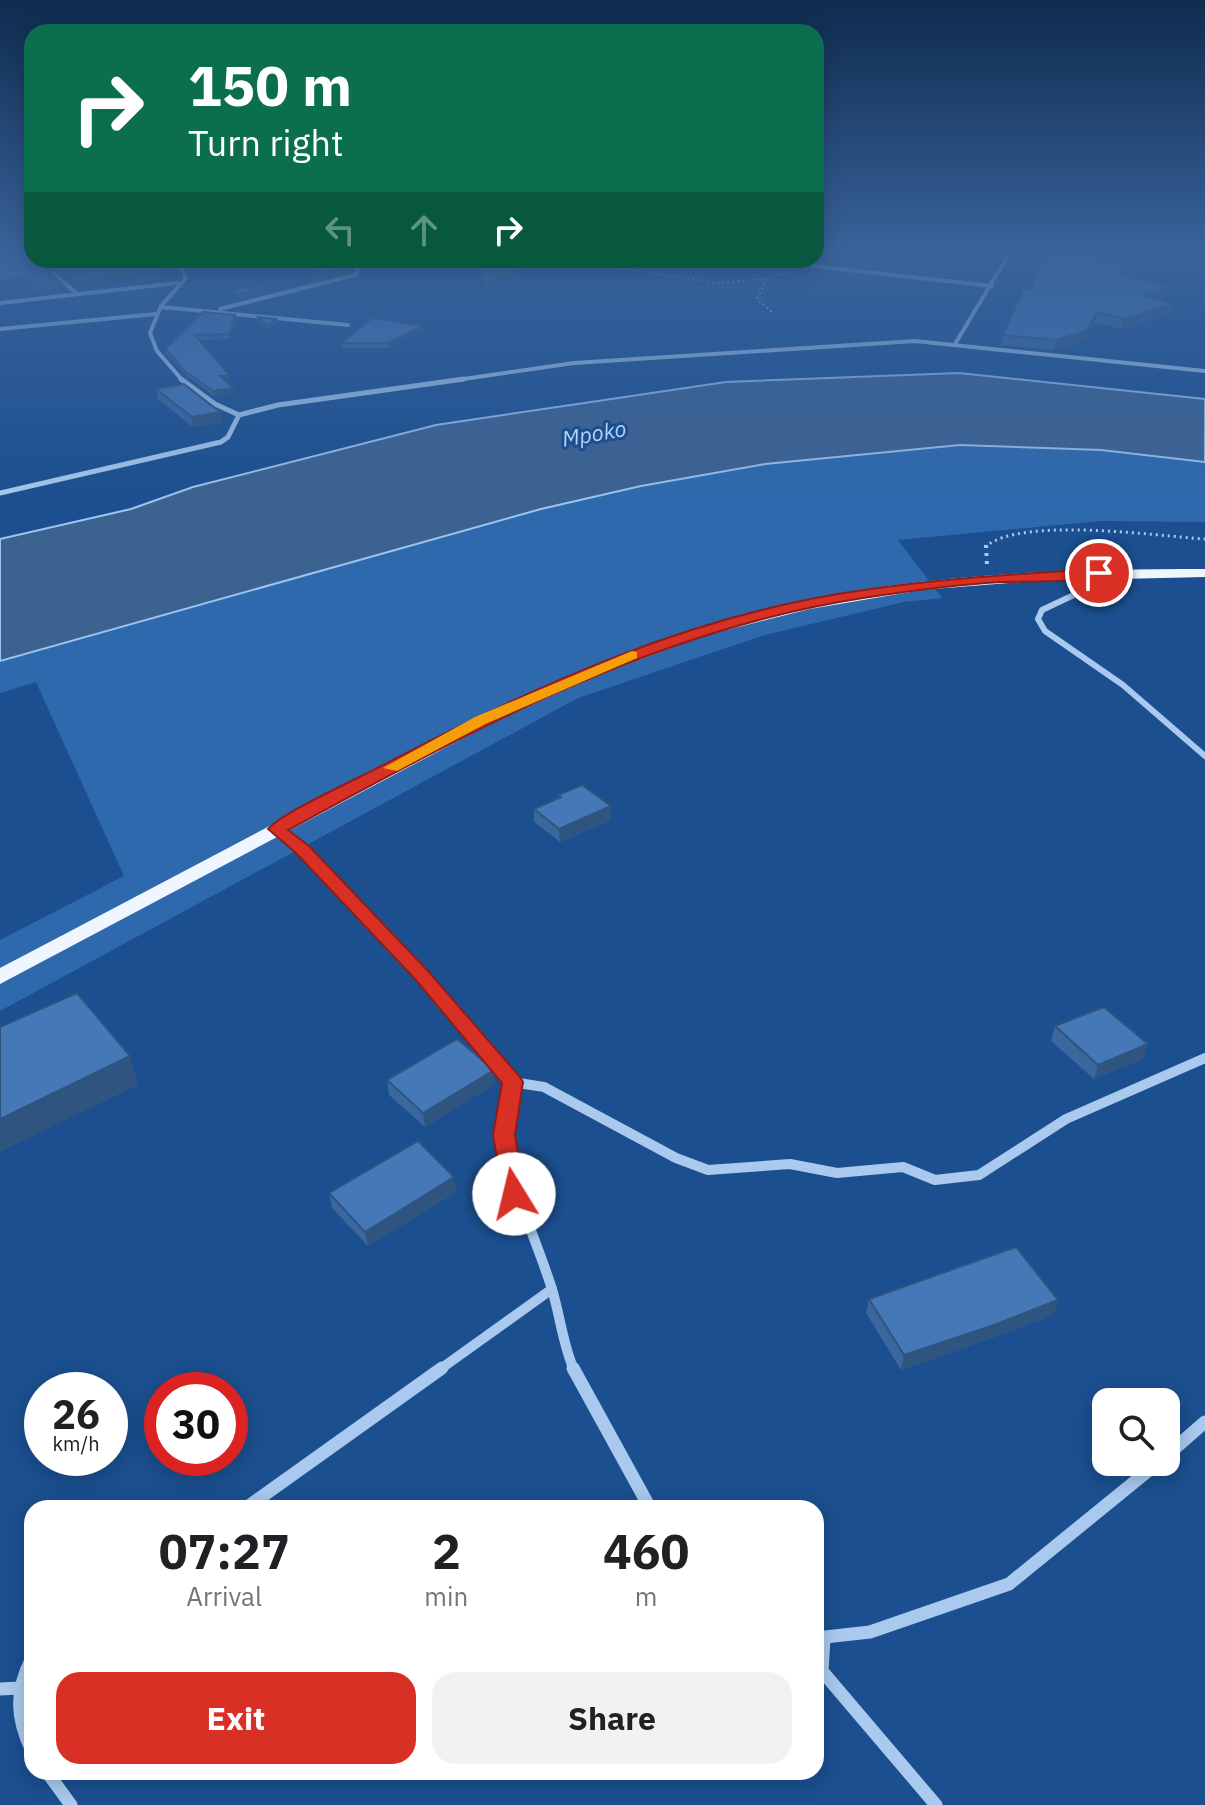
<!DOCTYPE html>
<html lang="en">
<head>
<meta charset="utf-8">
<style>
  :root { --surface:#fff; --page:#f2f2f2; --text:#202124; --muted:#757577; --accent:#d93025 }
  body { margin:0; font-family:"IBM Plex Sans",sans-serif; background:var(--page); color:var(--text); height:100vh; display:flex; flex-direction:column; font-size:30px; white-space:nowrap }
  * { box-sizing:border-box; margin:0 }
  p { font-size:26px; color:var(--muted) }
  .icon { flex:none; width:44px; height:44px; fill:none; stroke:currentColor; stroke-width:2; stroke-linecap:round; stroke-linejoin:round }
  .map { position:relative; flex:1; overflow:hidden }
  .drawer { position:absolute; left:24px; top:1500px; width:800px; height:280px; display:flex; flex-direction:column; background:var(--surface); border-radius:24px; box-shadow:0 4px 20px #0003 }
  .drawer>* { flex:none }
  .top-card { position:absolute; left:24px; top:24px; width:800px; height:244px; border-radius:24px; box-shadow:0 4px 20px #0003; background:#0b6e4f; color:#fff; overflow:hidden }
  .tools { position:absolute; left:1092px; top:1388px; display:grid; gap:16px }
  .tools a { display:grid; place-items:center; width:88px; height:88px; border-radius:16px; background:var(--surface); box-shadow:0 4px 20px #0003; font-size:40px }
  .speed { position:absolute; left:24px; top:1372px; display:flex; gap:16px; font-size:40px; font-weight:700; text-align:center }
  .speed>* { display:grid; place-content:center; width:104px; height:104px; border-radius:50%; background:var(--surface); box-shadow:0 4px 20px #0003; line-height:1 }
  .speed small { font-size:20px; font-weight:400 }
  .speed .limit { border:12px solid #d22; background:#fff; color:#111 }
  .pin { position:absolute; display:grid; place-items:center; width:68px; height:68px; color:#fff; margin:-34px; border:4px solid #fff; border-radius:50%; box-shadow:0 2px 8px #0007 }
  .me { position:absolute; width:88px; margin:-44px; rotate:351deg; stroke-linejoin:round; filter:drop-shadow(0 0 6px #0008) }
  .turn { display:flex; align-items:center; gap:28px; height:168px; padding:0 32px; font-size:36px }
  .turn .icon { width:104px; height:104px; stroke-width:2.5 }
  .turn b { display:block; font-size:56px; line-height:68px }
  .lanes { display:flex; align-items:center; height:76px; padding:0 32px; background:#0003; justify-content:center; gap:40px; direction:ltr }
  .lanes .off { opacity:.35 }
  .eta { display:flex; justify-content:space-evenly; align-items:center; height:136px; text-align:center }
  .eta b { font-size:48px; font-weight:800; line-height:56px }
  .primary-button { display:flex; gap:16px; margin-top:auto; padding:16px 32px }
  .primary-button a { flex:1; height:92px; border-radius:24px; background:var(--accent); color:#fff; font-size:32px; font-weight:800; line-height:92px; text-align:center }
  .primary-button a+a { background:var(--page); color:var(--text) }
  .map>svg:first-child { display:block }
  .green { fill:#2e69ad }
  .water { fill:#3c6290; stroke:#9cc4f0; stroke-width:2 }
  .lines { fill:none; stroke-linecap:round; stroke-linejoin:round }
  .path-far2 { stroke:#a9c9ee; stroke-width:2; stroke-dasharray:2 3; stroke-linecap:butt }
  .path-far1 { stroke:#a9c9ee; stroke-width:3; stroke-dasharray:2 4; stroke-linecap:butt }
  .path { stroke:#a9c9ee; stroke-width:4; stroke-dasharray:3 5; stroke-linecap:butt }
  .minor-far5 { stroke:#a9c9ee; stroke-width:4 }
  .minor-far4 { stroke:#a9c9ee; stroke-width:5 }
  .minor-far3 { stroke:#a9c9ee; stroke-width:6 }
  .minor-far2 { stroke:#a9c9ee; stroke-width:8 }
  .minor-far1 { stroke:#a9c9ee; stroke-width:10 }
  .minor { stroke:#a9c9ee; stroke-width:13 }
  .primary { fill:#f0f6ff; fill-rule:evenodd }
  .wall { fill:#3a679d }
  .shaded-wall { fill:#305480 }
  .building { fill:#4478b7; stroke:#305480; stroke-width:2 }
  .route { fill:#d93025; stroke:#8d1f18; stroke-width:2 }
  .slow { fill:#f59e0b }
  .labels { text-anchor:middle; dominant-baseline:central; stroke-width:6; stroke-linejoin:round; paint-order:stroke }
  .far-water-label { font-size:22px; font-style:italic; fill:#b5d3f5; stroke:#1b4f8f }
</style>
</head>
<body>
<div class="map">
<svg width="1205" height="1805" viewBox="0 0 1205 1805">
  <rect width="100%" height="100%" fill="#1b4f8f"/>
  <path class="green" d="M960,445L1101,450L1205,462V522L1101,521L898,540L942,598L904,602L765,635L578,698L0,1011V940L124,876L36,682L0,693V661L541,509L641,486L765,464Z"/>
  <path class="water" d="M959,373L1205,399V462L1101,450L960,445L765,464L641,486L541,509L0,661V539L131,509L193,487L436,425L726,382Z"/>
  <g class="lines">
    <g class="path-far2">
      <path d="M569,260L718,283L766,279L796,270"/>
      <path d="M767,279L757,299L772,312"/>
    </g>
    <path class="path-far1" d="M985,547C1020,516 1157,536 1205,539"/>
    <path class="path" d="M986,545L987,566"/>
    <g class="minor-far5">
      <path d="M178,260L186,278L161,306L150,333L157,351L183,381"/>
      <path d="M805,260L812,266L992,286"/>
      <path d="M53,273L75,292"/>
      <path d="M0,303L177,283"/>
      <path d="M161,307L348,325"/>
      <path d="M220,309L355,275L358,272L351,260"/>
      <path d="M0,329L156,314"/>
      <path d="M955,344L1012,249"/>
      <path d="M450,381L574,363L915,341L1205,371"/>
    </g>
    <g class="minor-far4">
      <path d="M181,379L215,404L239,415"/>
      <path d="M0,493L221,442L228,437L239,415L278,405L464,379"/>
    </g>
    <path class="minor-far3" d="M1114,576L1042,610L1038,619L1045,631L1123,685L1205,756"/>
    <path class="minor-far2" d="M277,829L371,918L464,1027"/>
    <g class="minor-far1">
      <path d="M463,1025L512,1082C495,1163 527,1212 551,1286C560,1314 562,1342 574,1370"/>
      <path d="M512,1082L544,1087L676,1158L708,1170L790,1164L837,1173L903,1167L935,1180L979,1175L1066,1119L1205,1058"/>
      <path d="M439,1370L552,1289"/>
    </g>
    <g class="minor">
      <path d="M573,1368L650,1508"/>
      <path d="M1166,1456L1205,1422"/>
      <path d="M246,1508L442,1368"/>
      <path d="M816,1638L870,1632L1009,1584L1159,1462"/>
      <path d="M824,1639L822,1671L936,1805"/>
      <path d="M32,1658C15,1691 16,1718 32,1751"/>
      <path d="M0,1689L20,1688"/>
      <path d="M47,1772L71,1805"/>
    </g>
    <path class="primary" d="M1205,569V577L1035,581L922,590L810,609L703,636L593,677L488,725L0,984V968C101,915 203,861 304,808C447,731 591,656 748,614C897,574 1052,569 1205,569Z"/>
  </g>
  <g class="wall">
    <path d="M0,249L54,261L163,275L76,286L52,268L50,273L62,284L63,288L43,293L23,282L0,285Z"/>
    <path d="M1029,249H1108L1104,260L1134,276L1131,277L1168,296L1158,299L1172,313L1122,329L1095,322L1084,341L1054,350L1001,345L1003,335L1032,289L1046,251L1026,263Z"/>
    <path d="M293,260H347L351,267V271L322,276Z"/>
    <path d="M355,260H391L367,270Z"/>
    <path d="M235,315L236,319L230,339L199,340L229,375L230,379L224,380L233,388L234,393L214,396L187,376L166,354L165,349Z"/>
    <path d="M258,317L276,319L277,323L268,330L259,321Z"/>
    <path d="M423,330L389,348H342V343Z"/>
    <path d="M156,389L220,412L222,422L193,427L158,399Z"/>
    <path d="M558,795L611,820L560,842L534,822V809L558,798Z"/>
    <path d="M1055,1026L1143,1059L1094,1079L1051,1041Z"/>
    <path d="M387,1080L495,1084L425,1127L389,1095Z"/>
    <path d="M456,1192L368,1246L332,1208L329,1193Z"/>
    <path d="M869,1299L1058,1300L1053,1315L989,1339L901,1370L866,1313Z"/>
  </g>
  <g class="shaded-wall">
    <path d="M1036,249H1048L1026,263L1027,254Z"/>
    <path d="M380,260H391L367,270L366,266Z"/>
    <path d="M540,260H549L485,289V285Z"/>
    <path d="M351,267V271L322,276V272Z"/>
    <path d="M1136,267L1134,276L1116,283L1118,274Z"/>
    <path d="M162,271L163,275L76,286L75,282Z"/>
    <path d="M22,278L23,282L0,285V280Z"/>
    <path d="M62,284L63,288L43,293L42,289Z"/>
    <path d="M266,286L267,290L238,299L237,295Z"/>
    <path d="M1170,287L1168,296L1140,304L1142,295Z"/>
    <path d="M1174,304L1172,313L1122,329L1124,319Z"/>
    <path d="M1097,312L1095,322L1084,341L1054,350L1056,340Z"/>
    <path d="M235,315L236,319L230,339V334Z"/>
    <path d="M276,319L277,323L268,330L267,326Z"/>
    <path d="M423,326V330L389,348L388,343Z"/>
    <path d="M229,375L230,379L220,381V376Z"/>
    <path d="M233,388L234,393L214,396L213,391Z"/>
    <path d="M220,412L222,422L193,427L192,417Z"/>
    <path d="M611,806V820L560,842L559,829Z"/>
    <path d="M1148,1044L1143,1059L1094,1079L1098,1065Z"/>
    <path d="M130,1056L138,1085L0,1152V1119Z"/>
    <path d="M494,1070L495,1084L425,1127L423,1113Z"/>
    <path d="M454,1177L456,1192L368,1246L365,1232Z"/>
    <path d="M1058,1300L1053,1315L989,1339L901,1370L904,1355Z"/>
  </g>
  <g class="building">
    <path d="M0,249H32V260H52L51,261L63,260H151L162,271L75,282L51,264L48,271L62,284L42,289L22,278L0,280Z"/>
    <path d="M1047,249H1107L1103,260L1136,267L1118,274L1170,287L1142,295L1174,304L1124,319L1097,312L1086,331L1056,340L1003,335L1024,288L1032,289Z"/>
    <path d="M300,260H347L351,267L322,272Z"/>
    <path d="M359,260H380L366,266Z"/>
    <path d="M494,260H540L485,285L477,269Z"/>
    <path d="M266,286L237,295L232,289Z"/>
    <path d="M203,312L235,315L230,334L195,335L229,375L220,376L233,388L213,391L186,372L165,349Z"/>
    <path d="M258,317L276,319L267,326Z"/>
    <path d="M372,318L423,326L388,343H342Z"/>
    <path d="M184,384L220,412L192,417L156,389Z"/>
    <path d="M582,785L611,806L559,829L534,809L561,797L558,795Z"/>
    <path d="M77,993L130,1056L0,1119V1027Z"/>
    <path d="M1104,1007L1148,1044L1098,1065L1055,1026Z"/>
    <path d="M457,1039L494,1070L423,1113L387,1080Z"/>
    <path d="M418,1141L454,1177L365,1232L329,1193Z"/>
    <path d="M1016,1247L1058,1300L994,1325L904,1355L869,1299Z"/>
  </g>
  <linearGradient id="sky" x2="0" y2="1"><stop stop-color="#0f2b4f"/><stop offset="0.5" stop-color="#39639b"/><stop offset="1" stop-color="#39639b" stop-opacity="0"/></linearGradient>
  <rect width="1205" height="502" fill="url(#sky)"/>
  <path class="route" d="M1099,569L1104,570V576C1071,583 1034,581 1001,582C955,585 908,591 863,598C654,630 471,731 288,830L309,846L428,971L520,1077L523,1082L515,1135L525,1194L522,1201H506L503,1194L493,1135L502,1083L415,979L296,853L268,829C284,811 364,776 389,762C538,684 696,613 864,590C942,578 1020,574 1099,569Z"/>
  <path class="slow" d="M632,651L637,652V658L485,724L397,771L383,768L475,717Z"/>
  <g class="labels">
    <g class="far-water-label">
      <text transform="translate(594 433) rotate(-10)">Mpoko</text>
    </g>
  </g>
</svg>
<div class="tools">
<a><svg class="icon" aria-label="search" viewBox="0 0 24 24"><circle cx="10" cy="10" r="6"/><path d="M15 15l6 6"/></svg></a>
</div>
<div class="speed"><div>26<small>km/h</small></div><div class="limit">30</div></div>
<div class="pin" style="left:1099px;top:573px;background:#d93025"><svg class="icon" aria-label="arrive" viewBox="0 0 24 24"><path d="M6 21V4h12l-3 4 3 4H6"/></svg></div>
<svg class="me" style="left:514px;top:1194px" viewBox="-20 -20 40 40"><circle r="19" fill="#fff"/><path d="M0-13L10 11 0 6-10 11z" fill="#d93025"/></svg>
<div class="top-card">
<div class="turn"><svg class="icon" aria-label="right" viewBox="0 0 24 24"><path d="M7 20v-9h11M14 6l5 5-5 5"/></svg><div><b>150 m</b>Turn right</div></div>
<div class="lanes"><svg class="icon off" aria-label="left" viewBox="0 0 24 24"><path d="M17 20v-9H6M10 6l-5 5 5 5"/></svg><svg class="icon off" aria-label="ahead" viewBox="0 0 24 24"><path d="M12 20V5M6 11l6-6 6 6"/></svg><svg class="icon" aria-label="right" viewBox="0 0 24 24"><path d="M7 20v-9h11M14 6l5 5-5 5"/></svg></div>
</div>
<section class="drawer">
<div class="eta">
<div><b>07:27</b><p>Arrival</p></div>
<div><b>2</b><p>min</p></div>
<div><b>460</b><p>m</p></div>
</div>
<div class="primary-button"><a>Exit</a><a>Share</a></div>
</section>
</div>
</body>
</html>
